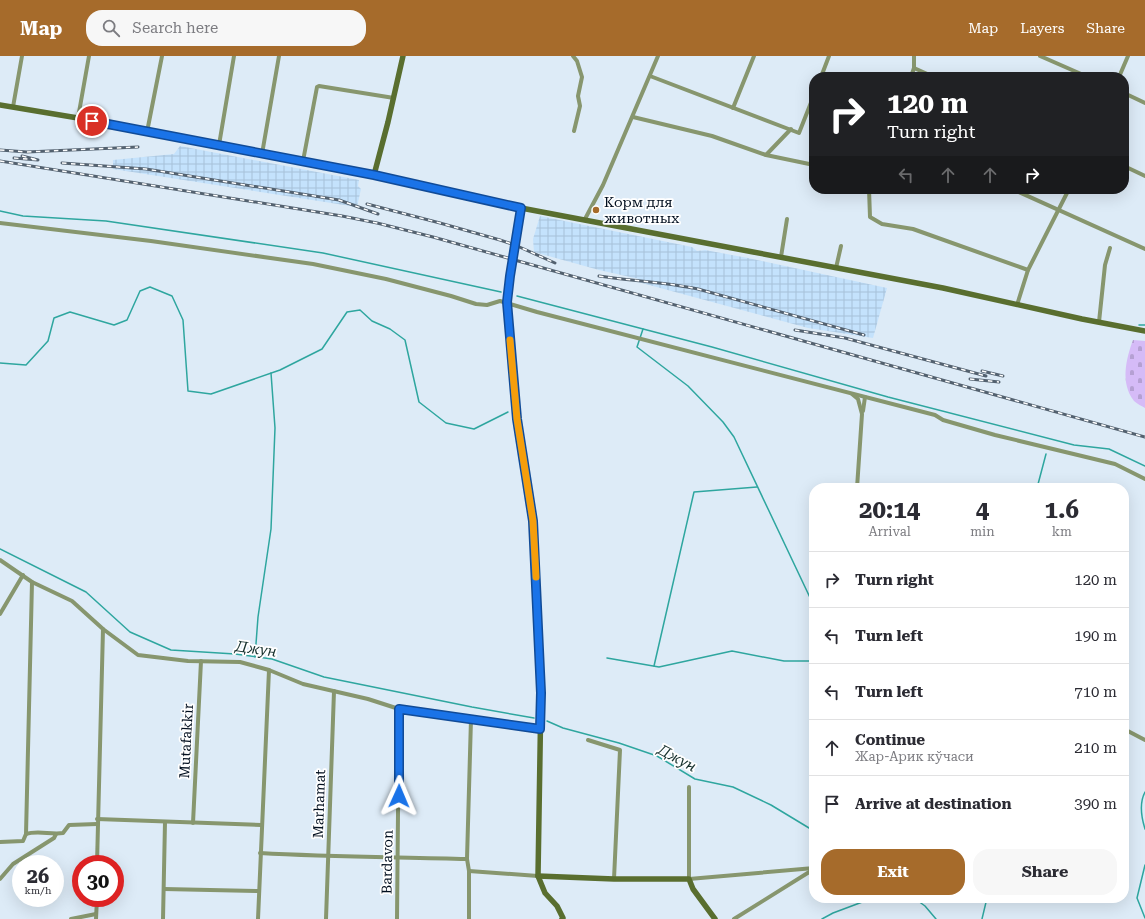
<!DOCTYPE html>
<html lang="en">
<head>
<meta charset="utf-8">
<style>
  :root { --surface:#fff; --page:#f7f7f7; --text:#2b2b33; --muted:#7c7c81; --line:#e1e1e2; --accent:#a66b2b }
  body { margin:0; font-family:"Roboto Serif",serif; background:var(--page); color:var(--text); height:100vh; display:flex; flex-direction:column; font-size:15px; white-space:nowrap }
  * { box-sizing:border-box; margin:0 }
  p { font-size:13px; color:var(--muted) }
  .icon { flex:none; width:22px; height:22px; fill:none; stroke:currentColor; stroke-width:2; stroke-linecap:round; stroke-linejoin:round }
  .map { position:relative; flex:1; overflow:hidden }
  .details { position:absolute; left:809px; top:427px; width:320px; height:420px; display:flex; flex-direction:column; background:var(--surface); border-radius:16px; box-shadow:0 4px 16px #0002 }
  .details>* { flex:none }
  .guide { position:absolute; left:809px; top:16px; width:320px; height:122px; border-radius:16px; box-shadow:0 4px 16px #0002; background:#202124; color:#fff; overflow:hidden }
  .speed { position:absolute; left:12px; top:799px; display:flex; gap:8px; font-size:20px; font-weight:700; text-align:center }
  .speed>* { display:grid; place-content:center; width:52px; height:52px; border-radius:50%; background:var(--surface); box-shadow:0 4px 16px #0002; line-height:1 }
  .speed small { font-size:10px; font-weight:400 }
  .speed .limit { border:6px solid #d22; background:#fff; color:#111 }
  .pin { position:absolute; display:grid; place-items:center; width:34px; height:34px; color:#fff; margin:-17px; border:2px solid #fff; border-radius:50%; box-shadow:0 1px 4px #0007 }
  .me { position:absolute; width:44px; margin:-22px; rotate:1deg; stroke-linejoin:round; filter:drop-shadow(0 0 3px #0008) }
  .turn { display:flex; align-items:center; gap:14px; height:84px; padding:0 12px; font-size:18px }
  .turn .icon { width:52px; height:52px; stroke-width:2.5 }
  .turn b { display:block; font-size:28px; line-height:34px }
  .lanes { display:flex; align-items:center; height:38px; padding:0 12px; background:#0003; justify-content:center; gap:20px; direction:ltr }
  .lanes .off { opacity:.35 }
  .eta { display:flex; justify-content:space-evenly; align-items:center; height:68px; text-align:center }
  .eta b { font-size:24px; font-weight:700; line-height:28px }
  .cta { display:flex; gap:8px; margin-top:auto; padding:8px 12px }
  .cta a { flex:1; height:46px; border-radius:16px; background:var(--accent); color:#fff; font-size:16px; font-weight:700; line-height:46px; text-align:center }
  .cta a+a { background:var(--page); color:var(--text) }
  ul { padding:0; list-style:none }
  li { display:flex; align-items:center; gap:12px; height:56px; padding:0 12px; border-top:1px solid var(--line) }
  li div { flex:1 }
  li b { display:block; font-size:15px }
  li em { font-style:normal }
  header { display:flex; align-items:center; gap:24px; box-sizing:border-box; height:56px; padding:0 20px; background:var(--accent); color:#fff }
  header strong { font-size:19px }
  nav { display:flex; gap:22px; margin-inline-start:auto; font-size:14px }
  .search { width:280px; height:36px; background:var(--page); display:flex; align-items:center; gap:10px; box-sizing:border-box; padding:0 14px; border-radius:16px; color:var(--muted); font-size:15px }
  .map>svg:first-child { display:block }
  .industrial { fill:url(#industrial-grid) }
  .cemetery { fill:url(#cemetery-stones) }
  .lines { fill:none; stroke-linecap:round; stroke-linejoin:round }
  .stream { stroke:#2ea69f; stroke-width:1.5 }
  .street { stroke:#87966e; stroke-width:4 }
  .secondary { stroke:#596e2f; stroke-width:5.5 }
  .rail-casing { stroke:#53616f; stroke-width:3 }
  .rail { stroke:#fff; stroke-width:1.5; stroke-dasharray:4.5; stroke-linecap:butt }
  .route-casing { stroke:#114b97; stroke-width:10 }
  .route { stroke:#1a73e8; stroke-width:7 }
  .slow { stroke:#f59e0b; stroke-width:7 }
  .poi-dot { fill:#a66b2b; stroke:#fff; stroke-width:1.5 }
  .labels { text-anchor:middle; dominant-baseline:central; stroke-width:3.5; stroke-linejoin:round; paint-order:stroke }
  .poi-label { font-size:14px; fill:#000e1e; stroke:#fff; text-anchor:start }
  .street-label { font-size:14px; fill:#000e1e; stroke:#fff }
  .water-label { font-size:15px; font-style:italic; fill:#16302d; stroke:#fff }
</style>
</head>
<body>
<header>
<strong>Map</strong>
<div class="search"><svg class="icon" aria-label="search" viewBox="0 0 24 24"><circle cx="10" cy="10" r="6"/><path d="M15 15l6 6"/></svg>Search here</div>
<nav><a>Map</a><a>Layers</a><a>Share</a></nav>
</header>
<div class="map">
<svg width="1145" height="863" viewBox="0 0 1145 863">
  <defs>
    <pattern id="industrial-grid" width="8" height="8" patternUnits="userSpaceOnUse"><rect width="8" height="8" fill="#c4e2fc"/><path d="M0 4h8M4 0v8" fill="none" stroke="#a7c1d8"/></pattern>
    <pattern id="cemetery-stones" width="16" height="16" patternUnits="userSpaceOnUse"><rect width="16" height="16" fill="#d5bbf7"/><path d="M2 7V4a2 2 0 0 1 4 0v3zM10 15v-3a2 2 0 0 1 4 0v3z" fill="#b5a0d3"/></pattern>
  </defs>
  <rect width="100%" height="100%" fill="#ddebf7"/>
  <g class="industrial">
    <path d="M180,90L359,124L358,130L361,133L357,151L113,113V104L174,98Z"/>
    <path d="M540,160L692,191L697,195L705,194L748,202L887,232L873,282L808,272L638,226L639,223L599,214L534,196L533,183Z"/>
  </g>
  <path class="cemetery" d="M1133,284L1145,285V352C1142,350 1137,348 1134,345C1120,327 1126,303 1133,284Z"/>
  <g class="lines">
    <g class="stream">
      <path d="M0,155L23,160L106,165L323,197L501,236"/>
      <path d="M517,240L712,291L888,341L1074,389L1109,393L1145,410"/>
      <path d="M1139,269H1145"/>
      <path d="M643,273L637,291L688,330L723,366L734,381L814,550"/>
      <path d="M0,307L26,309L48,285L54,262L70,256L114,269L127,264L140,235L150,231L172,240L183,264L188,335L211,338L280,314L322,293L347,256L360,254L372,265L390,273L405,284L419,346L446,367L474,373L508,356"/>
      <path d="M1037,432L1046,398"/>
      <path d="M0,493L86,536L130,576L171,594L235,598L272,603L324,621L472,651L534,662"/>
      <path d="M255,601L258,561L271,473L275,372L271,317"/>
      <path d="M607,602L659,611L732,595L784,605H814"/>
      <path d="M654,610L694,436L757,431"/>
      <path d="M547,665L563,672L619,687L657,700L695,723L733,731L771,749L814,775"/>
      <path d="M1145,736C1139,747 1141,760 1145,773"/>
      <path d="M1145,809L1137,842L1145,862"/>
      <path d="M914,842L925,850L936,863"/>
      <path d="M822,863L833,857L873,842"/>
      <path d="M982,863L987,842"/>
    </g>
    <g class="street">
      <path d="M573,0L577,5L582,21L578,40L580,50L574,75"/>
      <path d="M1040,0L1088,21"/>
      <path d="M914,12L934,21"/>
      <path d="M650,20L799,77L814,39"/>
      <path d="M821,21L829,0"/>
      <path d="M911,21L914,12V0"/>
      <path d="M1119,21L1128,0"/>
      <path d="M1124,37L1145,47"/>
      <path d="M13,51L22,0"/>
      <path d="M733,52L754,0"/>
      <path d="M633,61L712,80L766,99L814,109"/>
      <path d="M78,62L89,0"/>
      <path d="M147,76L162,0"/>
      <path d="M219,89L234,0"/>
      <path d="M262,98L279,0"/>
      <path d="M766,99L791,73"/>
      <path d="M303,105L317,31L319,30L394,42"/>
      <path d="M1124,110L1145,120"/>
      <path d="M869,133L870,161L882,168L913,173L1028,214"/>
      <path d="M1012,133L1145,193"/>
      <path d="M585,163L603,129L658,0"/>
      <path d="M0,167L151,185L313,208L386,223L451,240L476,248L487,249L500,245L537,256L935,359L943,364L995,379L1115,408L1145,423"/>
      <path d="M781,201L787,163"/>
      <path d="M836,212L841,190"/>
      <path d="M1017,249L1028,214L1069,133"/>
      <path d="M1099,266L1105,209L1110,192"/>
      <path d="M852,338L858,343L862,358L857,432"/>
      <path d="M863,355L865,341"/>
      <path d="M0,504L32,526L72,545L103,573L138,599L188,605L240,606L269,614L303,628L368,643L399,653L540,673"/>
      <path d="M0,558L23,519"/>
      <path d="M1124,673L1145,684"/>
      <path d="M588,684L620,694L614,823"/>
      <path d="M689,731V823L814,812"/>
      <path d="M97,763L261,769"/>
      <path d="M193,767L201,605"/>
      <path d="M26,778L32,526"/>
      <path d="M0,786L23,785L26,778C38,774 51,779 63,777L69,769L97,768"/>
      <path d="M260,797C329,801 398,801 467,803"/>
      <path d="M97,808L103,573"/>
      <path d="M469,815L538,820"/>
      <path d="M0,823L13,808L54,782L56,778"/>
      <path d="M164,833L259,835"/>
      <path d="M71,863L96,858"/>
      <path d="M96,863L97,842"/>
      <path d="M163,863L165,766"/>
      <path d="M258,863L269,614"/>
      <path d="M326,863L334,635"/>
      <path d="M397,863L399,653"/>
      <path d="M469,863V815L467,803L471,663"/>
      <path d="M734,863L814,813"/>
    </g>
    <g class="secondary">
      <path d="M0,49L78,62L374,119L521,152L943,232L1082,263L1145,275"/>
      <path d="M374,119L388,66L403,0"/>
      <path d="M521,152L507,246L517,363L533,465L541,637L538,820L545,837L557,850L563,862L562,863"/>
      <path d="M538,820L614,823H689L693,833L715,863"/>
    </g>
    <g class="rail-casing">
      <g id="rail">
        <path d="M0,94L27,96L138,91"/>
        <path d="M14,102L38,104L22,100"/>
        <path d="M0,105L342,160L377,167L433,181L1145,381"/>
        <path d="M62,107L146,113L339,144L378,158"/>
        <path d="M367,148L440,167L500,184L515,189L555,207"/>
        <path d="M599,220C632,225 665,226 698,233L864,279"/>
        <path d="M795,274L845,282L986,320"/>
        <path d="M982,315L1003,320"/>
        <path d="M970,323L999,326"/>
      </g>
    </g>
    <use href="#rail" class="rail"/>
  </g>
  <g class="lines">
    <g class="route-casing">
      <path id="route" d="M92,65L374,119L521,152L510,220L507,246L517,363L533,465L541,637L540,673L399,653V740"/>
    </g>
    <use href="#route" class="route"/>
    <path class="slow" d="M510,284L517,363L533,465L536,521"/>
  </g>
  <circle class="poi-dot" cx="596" cy="154" r="4"/>
  <g class="labels">
    <g class="poi-label">
      <text x="604" y="146">Корм для<tspan x="604" dy="16">животных</tspan></text>
    </g>
    <g class="street-label">
      <text transform="translate(186 685) rotate(-87)">Mutafakkir</text>
      <text transform="translate(319 748) rotate(-88)">Marhamat</text>
      <text transform="translate(387 806) rotate(-89)">Bardavon</text>
    </g>
    <g class="water-label">
      <text transform="translate(256 593) rotate(8)">Джун</text>
      <text transform="translate(677 702) rotate(28)">Джун</text>
    </g>
  </g>
</svg>
<div class="speed"><div>26<small>km/h</small></div><div class="limit">30</div></div>
<div class="pin" style="left:92px;top:65px;background:#d93025"><svg class="icon" aria-label="arrive" viewBox="0 0 24 24"><path d="M6 21V4h12l-3 4 3 4H6"/></svg></div>
<svg class="me" style="left:399px;top:740px" viewBox="-20 -20 40 40"><path d="M0-17L14 15 0 8-14 15z" fill="#1a73e8" stroke="#fff" stroke-width="4"/></svg>
<div class="guide">
<div class="turn"><svg class="icon" aria-label="right" viewBox="0 0 24 24"><path d="M7 20v-9h11M14 6l5 5-5 5"/></svg><div><b>120 m</b>Turn right</div></div>
<div class="lanes"><svg class="icon off" aria-label="left" viewBox="0 0 24 24"><path d="M17 20v-9H6M10 6l-5 5 5 5"/></svg><svg class="icon off" aria-label="ahead" viewBox="0 0 24 24"><path d="M12 20V5M6 11l6-6 6 6"/></svg><svg class="icon off" aria-label="ahead" viewBox="0 0 24 24"><path d="M12 20V5M6 11l6-6 6 6"/></svg><svg class="icon" aria-label="right" viewBox="0 0 24 24"><path d="M7 20v-9h11M14 6l5 5-5 5"/></svg></div>
</div>
<section class="details">
<div class="eta">
<div><b>20:14</b><p>Arrival</p></div>
<div><b>4</b><p>min</p></div>
<div><b>1.6</b><p>km</p></div>
</div>
<ul>
<li><svg class="icon" aria-label="right" viewBox="0 0 24 24"><path d="M7 20v-9h11M14 6l5 5-5 5"/></svg><div><b>Turn right</b></div><em>120 m</em></li>
<li><svg class="icon" aria-label="left" viewBox="0 0 24 24"><path d="M17 20v-9H6M10 6l-5 5 5 5"/></svg><div><b>Turn left</b></div><em>190 m</em></li>
<li><svg class="icon" aria-label="left" viewBox="0 0 24 24"><path d="M17 20v-9H6M10 6l-5 5 5 5"/></svg><div><b>Turn left</b></div><em>710 m</em></li>
<li><svg class="icon" aria-label="ahead" viewBox="0 0 24 24"><path d="M12 20V5M6 11l6-6 6 6"/></svg><div><b>Continue</b><p>Жар-Арик кўчаси</p></div><em>210 m</em></li>
<li><svg class="icon" aria-label="arrive" viewBox="0 0 24 24"><path d="M6 21V4h12l-3 4 3 4H6"/></svg><div><b>Arrive at destination</b></div><em>390 m</em></li>
</ul>
<div class="cta"><a>Exit</a><a>Share</a></div>
</section>
</div>
</body>
</html>
